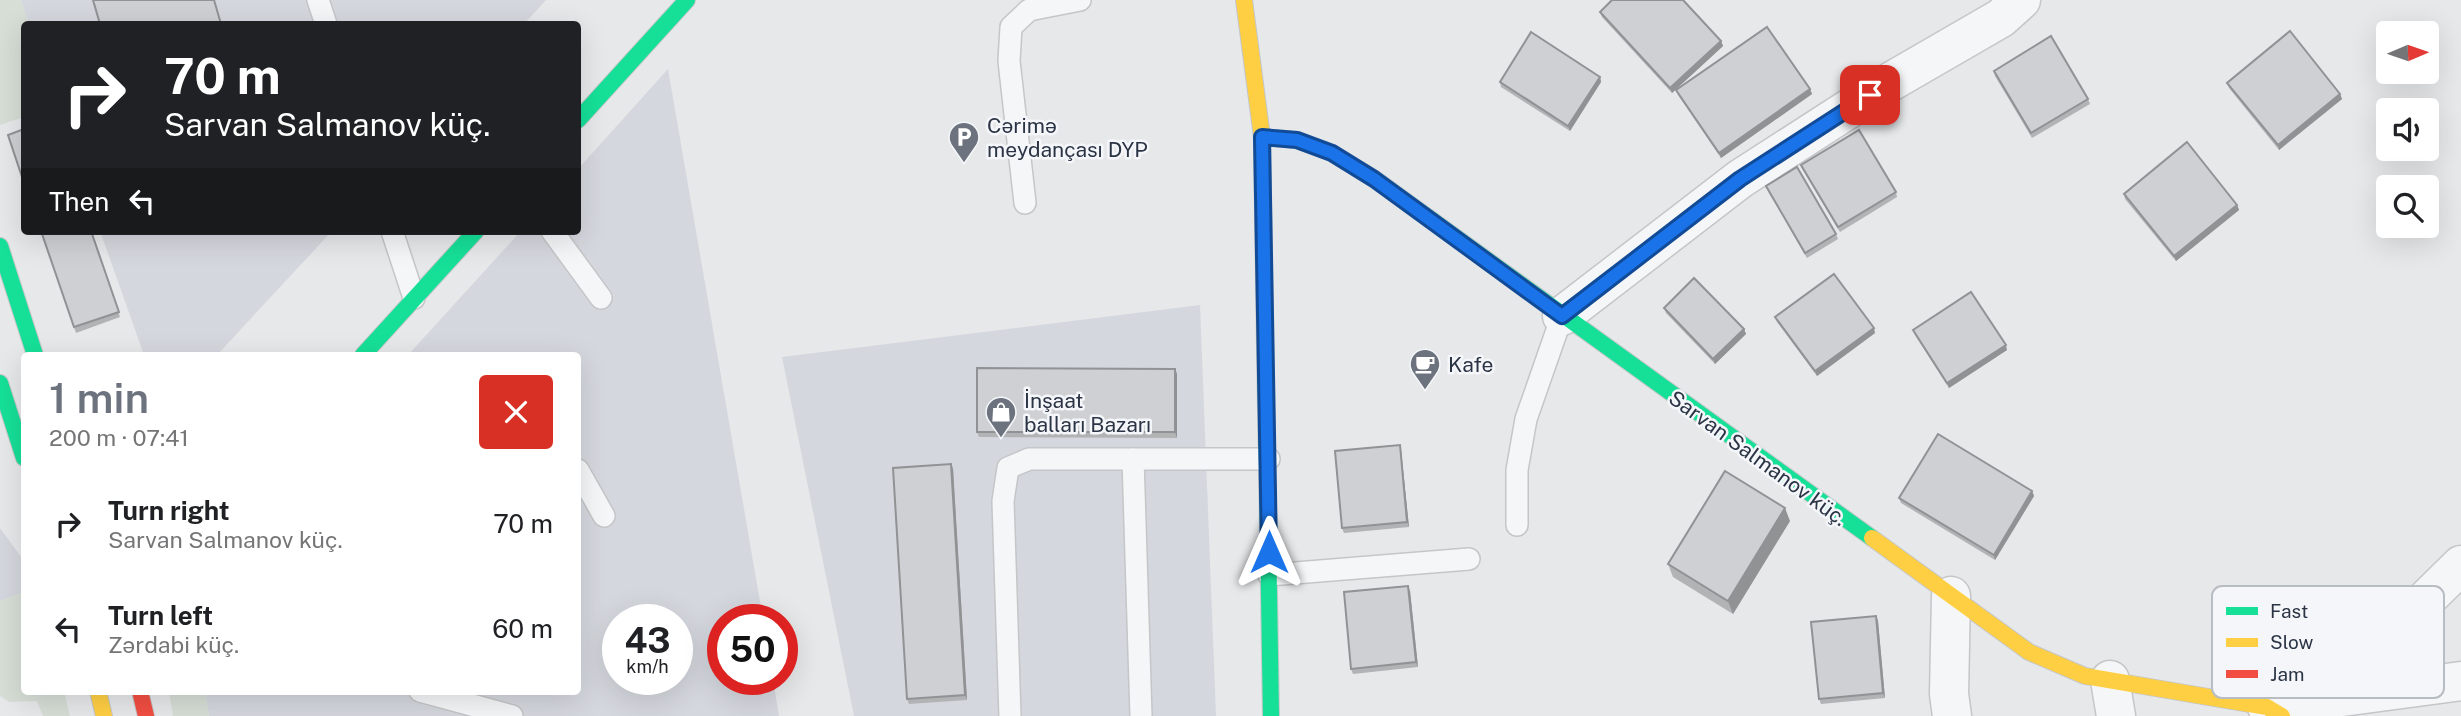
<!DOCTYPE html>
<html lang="en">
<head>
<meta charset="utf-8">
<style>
  :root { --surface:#fff; --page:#f6f6f6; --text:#202124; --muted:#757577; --accent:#6c737f }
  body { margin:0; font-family:"Public Sans",sans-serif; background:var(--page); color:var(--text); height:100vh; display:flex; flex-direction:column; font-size:26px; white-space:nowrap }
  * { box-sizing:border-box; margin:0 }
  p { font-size:23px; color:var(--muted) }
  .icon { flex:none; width:38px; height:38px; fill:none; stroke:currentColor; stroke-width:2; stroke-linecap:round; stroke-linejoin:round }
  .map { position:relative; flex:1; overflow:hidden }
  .panel { position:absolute; left:21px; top:352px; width:560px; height:343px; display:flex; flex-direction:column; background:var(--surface); border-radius:7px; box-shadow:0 7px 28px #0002 }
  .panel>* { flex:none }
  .hud { position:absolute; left:21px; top:21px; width:560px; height:214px; border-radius:7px; box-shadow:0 7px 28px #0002; background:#202124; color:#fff; overflow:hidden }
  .needle { width:46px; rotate:88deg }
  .fabs { position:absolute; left:2376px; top:21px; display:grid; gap:14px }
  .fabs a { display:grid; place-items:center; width:63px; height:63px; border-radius:7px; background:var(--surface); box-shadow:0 7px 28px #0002; font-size:35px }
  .speed { position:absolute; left:602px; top:604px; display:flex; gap:14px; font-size:35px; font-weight:700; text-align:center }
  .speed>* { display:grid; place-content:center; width:91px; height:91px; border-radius:50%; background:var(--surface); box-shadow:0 7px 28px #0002; line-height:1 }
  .speed small { font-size:18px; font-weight:400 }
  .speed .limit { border:10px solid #d22; background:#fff; color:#111 }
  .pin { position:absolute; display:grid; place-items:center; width:60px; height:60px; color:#fff; margin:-30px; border-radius:14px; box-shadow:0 4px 10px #0006 }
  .me { position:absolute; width:77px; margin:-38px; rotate:0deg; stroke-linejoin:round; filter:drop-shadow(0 0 5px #0008) }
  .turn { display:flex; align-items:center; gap:24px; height:147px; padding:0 28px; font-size:32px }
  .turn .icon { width:91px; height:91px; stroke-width:2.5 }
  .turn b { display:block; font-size:49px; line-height:60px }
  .then { display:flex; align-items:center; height:66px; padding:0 28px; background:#0003; gap:14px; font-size:26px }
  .round { display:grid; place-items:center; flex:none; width:74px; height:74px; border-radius:7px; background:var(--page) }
  .overview { display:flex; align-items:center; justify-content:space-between; height:119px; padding:0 28px }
  h1 { font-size:42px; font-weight:600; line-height:52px; color:var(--accent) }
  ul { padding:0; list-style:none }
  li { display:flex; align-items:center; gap:21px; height:105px; padding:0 28px }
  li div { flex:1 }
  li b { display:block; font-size:26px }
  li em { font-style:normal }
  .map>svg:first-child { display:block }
  .built { fill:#d4d7dd; fill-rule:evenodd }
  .green { fill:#d6ded6 }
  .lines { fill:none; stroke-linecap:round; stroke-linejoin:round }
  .lane-casing { stroke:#c4c6c8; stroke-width:24 }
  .street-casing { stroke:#c4c6c8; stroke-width:41 }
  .fast-casing { stroke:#c4c6c8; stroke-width:18 }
  .slow-casing { stroke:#c4c6c8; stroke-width:18 }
  .jam-casing { stroke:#c4c6c8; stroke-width:18 }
  .lane { stroke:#f5f6f7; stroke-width:21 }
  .street { stroke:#f5f6f7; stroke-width:38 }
  .fast { stroke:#16e098; stroke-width:16 }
  .slow { stroke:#ffcf43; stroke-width:16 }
  .jam { stroke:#f24e42; stroke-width:16 }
  .wall { fill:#b1b3b5 }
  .shaded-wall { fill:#909294 }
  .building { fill:#ced0d3; stroke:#909294; stroke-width:2 }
  .route-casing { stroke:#114b97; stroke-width:18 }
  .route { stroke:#1a73e8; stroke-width:12 }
  .labels { text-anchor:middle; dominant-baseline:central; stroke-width:5; stroke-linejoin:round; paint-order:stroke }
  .poi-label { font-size:21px; fill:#2b3445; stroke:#f4f6f9; text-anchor:start }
  .street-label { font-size:21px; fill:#2b3445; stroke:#f4f6f9 }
  .key { fill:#f4f6f9; stroke:#b8bcc3; stroke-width:2 }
  .key-label { font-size:19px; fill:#2b3445 }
</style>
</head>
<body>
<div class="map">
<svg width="2461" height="716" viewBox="0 0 2461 716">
  <rect width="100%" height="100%" fill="#e6e8ea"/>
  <g class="built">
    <path d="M21,0H546L524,24H29Z"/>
    <path d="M668,69L763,619L723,620V679H773L779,716H209L205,691H578V355H408L521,231H578V169ZM618,620H677V679H618Z"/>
    <path d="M100,231H332L217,355H144Z"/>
    <path d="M1200,305L1216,716H854L782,357Z"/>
    <path d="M0,528L24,561V592L0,601Z"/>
  </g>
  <g class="green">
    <path d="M0,0H21L29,24H24V117L0,125Z"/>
    <path d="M24,592V691H64L70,716H43L37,701L9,702L0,696V601Z"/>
    <path d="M169,691H205L209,716H173Z"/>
  </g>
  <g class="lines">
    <g class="lane-casing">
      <g id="lane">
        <path d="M318,0L326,24"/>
        <path d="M1025,203L1009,61L1011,27L1029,10L1080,0"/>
        <path d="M392,231L414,298"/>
        <path d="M552,231L601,298"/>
        <path d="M1133,459L1141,716"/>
        <path d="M578,470L604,516"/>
        <path d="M1517,525V470L1526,419L1562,316"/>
        <path d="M1269,575L1469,559"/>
        <path d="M420,691L512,716"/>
        <path d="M1010,716L1003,501L1008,468L1029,459H1269"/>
      </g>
    </g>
    <g class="street-casing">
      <g id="street">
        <path d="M1562,316L1740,179L1892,81L2001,18L2021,0"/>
        <path d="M1951,596L1949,694L1952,716"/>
        <path d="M2110,680L2116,716"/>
        <path d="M2325,699L2461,565"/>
        <path d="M2267,707L2461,681"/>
      </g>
    </g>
    <g class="fast-casing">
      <g id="fast">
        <path d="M578,120L687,0"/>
        <path d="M1262,137L1297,140L1332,153L1375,179L1872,538"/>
        <path d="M0,246L35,355"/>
        <path d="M1265,349L1271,716"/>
        <path d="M363,355L476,231"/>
        <path d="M0,383L24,458"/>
      </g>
    </g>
    <g class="slow-casing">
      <g id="slow">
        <path d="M1244,0L1262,137L1265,349"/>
        <path d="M1872,538L2029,652L2085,676L2267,707L2282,716"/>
        <path d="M98,691L104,716"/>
      </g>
    </g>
    <g class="jam-casing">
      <path id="jam" d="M140,691L146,716"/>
    </g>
    <use href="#lane" class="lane"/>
    <use href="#street" class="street"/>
    <use href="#fast" class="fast"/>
    <use href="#slow" class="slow"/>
    <use href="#jam" class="jam"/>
  </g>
  <g class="wall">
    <path d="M1600,12L1721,41L1723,46L1672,93L1602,17Z"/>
    <path d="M1994,71L2088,99L2090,104L2032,138L1995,76Z"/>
    <path d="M1600,77L1601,82L1570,131L1501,87L1500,82Z"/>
    <path d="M2227,83L2340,94L2342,99L2279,150L2229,88Z"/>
    <path d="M1810,89L1812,94L1721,158L1678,95L1676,90Z"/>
    <path d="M1801,165L1896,192L1897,197L1840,232L1803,170Z"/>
    <path d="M1766,186L1836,234L1838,239L1807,258L1768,191Z"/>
    <path d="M2124,194L2237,205L2239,210L2176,261L2125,199Z"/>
    <path d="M41,231H91L120,317L76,333Z"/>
    <path d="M1664,308L1744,329L1746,334L1715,364L1666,313Z"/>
    <path d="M1775,317L1875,333L1817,376L1777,322Z"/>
    <path d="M1913,330L2007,350L1949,388L1915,335Z"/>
    <path d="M1175,369L1177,374V438L979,437L977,432Z"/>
    <path d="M1401,450L1409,527L1344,533L1342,528Z"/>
    <path d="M951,464L953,469L967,700L909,704L907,699Z"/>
    <path d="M2032,491L2034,496L1995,560L1901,503L1899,498Z"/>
    <path d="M1790,521L1733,614L1673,577L1668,564Z"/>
    <path d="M1410,591L1418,667L1353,674L1351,669Z"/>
    <path d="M1876,616L1878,621L1885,698L1821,704L1819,699Z"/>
  </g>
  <g class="shaded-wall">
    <path d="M1721,41L1723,46L1672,93L1670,88Z"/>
    <path d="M1600,77L1601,82L1570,131L1568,126Z"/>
    <path d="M1810,89L1812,94L1721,158L1719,153Z"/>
    <path d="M2340,94L2342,99L2279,150L2278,145Z"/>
    <path d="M2237,205L2239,210L2176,261L2174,256Z"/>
    <path d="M1874,328L1875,333L1817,376L1815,371Z"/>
    <path d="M1744,329L1746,334L1715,364L1713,359Z"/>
    <path d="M2006,345L2007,350L1949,388L1947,383Z"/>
    <path d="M1175,369L1177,374V438L1175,432Z"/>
    <path d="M1400,445L1401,450L1409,527L1407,522Z"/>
    <path d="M951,464L953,469L967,700L965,695Z"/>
    <path d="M2032,491L2034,496L1995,560L1994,555Z"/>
    <path d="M1785,508L1790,521L1733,614L1728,601Z"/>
    <path d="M1408,586L1410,591L1418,667L1416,662Z"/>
    <path d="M1876,616L1878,621L1885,698L1883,693Z"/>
  </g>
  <g class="building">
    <path d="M93,0H214L221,24H100Z"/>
    <path d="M1612,0H1683L1721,41L1670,88L1600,12Z"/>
    <path d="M1767,27L1810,89L1719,153L1676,90Z"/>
    <path d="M2290,31L2340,94L2278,145L2227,83Z"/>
    <path d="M1531,32L1600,77L1568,126L1500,82Z"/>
    <path d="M2051,36L2088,99L2031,133L1994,71Z"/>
    <path d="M24,129V183L8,135Z"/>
    <path d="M1859,130L1896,192L1838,227L1801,165Z"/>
    <path d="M2187,142L2237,205L2174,256L2124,194Z"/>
    <path d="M1797,167L1836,234L1805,253L1766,186Z"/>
    <path d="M41,231H91L119,312L74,327Z"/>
    <path d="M1834,274L1874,328L1815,371L1775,317Z"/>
    <path d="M1694,278L1744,329L1713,359L1664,308Z"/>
    <path d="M1971,292L2006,345L1947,383L1913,330Z"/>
    <path d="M977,368L1175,369V432H977Z"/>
    <path d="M1938,434L2032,491L1994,555L1899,498Z"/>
    <path d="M1400,445L1407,522L1342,528L1335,451Z"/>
    <path d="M951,464L965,695L907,699L893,468Z"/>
    <path d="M1725,471L1785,508L1728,601L1668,564Z"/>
    <path d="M1408,586L1416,662L1351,669L1344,592Z"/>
    <path d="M1876,616L1883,693L1819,699L1811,622Z"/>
  </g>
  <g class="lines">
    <g class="route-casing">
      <path id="route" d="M1269,552L1262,137L1297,140L1332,153L1374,179L1562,316L1740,179L1870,95"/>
    </g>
    <use href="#route" class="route"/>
  </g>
  <defs>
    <g id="parking-pin" transform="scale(1.575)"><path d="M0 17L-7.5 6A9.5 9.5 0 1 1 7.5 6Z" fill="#6c737f" stroke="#f4f6f9"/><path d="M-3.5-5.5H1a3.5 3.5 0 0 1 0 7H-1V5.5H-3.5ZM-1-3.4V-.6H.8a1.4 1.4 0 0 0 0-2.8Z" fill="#fff"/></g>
    <g id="cafe-pin" transform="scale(1.575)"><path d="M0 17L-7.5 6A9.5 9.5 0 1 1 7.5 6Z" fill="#6c737f" stroke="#f4f6f9"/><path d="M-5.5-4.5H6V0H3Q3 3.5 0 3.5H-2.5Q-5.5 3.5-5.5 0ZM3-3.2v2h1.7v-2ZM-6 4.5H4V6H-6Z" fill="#fff"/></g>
    <g id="shop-pin" transform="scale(1.575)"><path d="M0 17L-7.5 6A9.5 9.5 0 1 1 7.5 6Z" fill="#6c737f" stroke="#f4f6f9"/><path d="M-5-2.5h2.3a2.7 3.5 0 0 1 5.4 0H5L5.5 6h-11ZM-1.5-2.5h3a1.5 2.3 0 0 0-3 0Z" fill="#fff"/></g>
  </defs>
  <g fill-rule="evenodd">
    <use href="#parking-pin" x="964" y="137"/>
    <use href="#cafe-pin" x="1425" y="364"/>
    <use href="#shop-pin" x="1001" y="412"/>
  </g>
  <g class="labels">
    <g class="poi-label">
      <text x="987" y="125">Cərimə<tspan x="987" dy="24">meydançası DYP</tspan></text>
      <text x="1448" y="364">Kafe</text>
      <text x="1024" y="400">İnşaat<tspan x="1024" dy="24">balları Bazarı</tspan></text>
    </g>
    <g class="street-label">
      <text transform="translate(1758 458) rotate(36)">Sarvan Salmanov küç.</text>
    </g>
  </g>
  <rect x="2212" y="586" width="232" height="112" rx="10" class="key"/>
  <rect x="2226" y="607" width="32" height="8" fill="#16e098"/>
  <rect x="2226" y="638" width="32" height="9" fill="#ffcf43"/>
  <rect x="2226" y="670" width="32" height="8" fill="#f24e42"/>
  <g class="key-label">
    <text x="2270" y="618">Fast</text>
    <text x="2270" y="649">Slow</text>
    <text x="2270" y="681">Jam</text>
  </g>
</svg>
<div class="fabs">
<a><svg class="needle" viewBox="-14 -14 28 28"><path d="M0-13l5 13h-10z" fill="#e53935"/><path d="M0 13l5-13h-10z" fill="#757577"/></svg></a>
<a><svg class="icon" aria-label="sound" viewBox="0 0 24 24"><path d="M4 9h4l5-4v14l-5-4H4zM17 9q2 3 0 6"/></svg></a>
<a><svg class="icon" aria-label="search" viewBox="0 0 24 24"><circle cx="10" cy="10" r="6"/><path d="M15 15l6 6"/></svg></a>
</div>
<div class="speed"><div>43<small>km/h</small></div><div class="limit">50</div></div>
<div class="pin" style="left:1870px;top:95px;background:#d93025"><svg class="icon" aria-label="arrive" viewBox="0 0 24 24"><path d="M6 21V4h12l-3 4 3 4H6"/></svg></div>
<svg class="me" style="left:1269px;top:552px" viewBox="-20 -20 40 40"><path d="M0-17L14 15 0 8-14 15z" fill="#1a73e8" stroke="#fff" stroke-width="4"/></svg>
<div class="hud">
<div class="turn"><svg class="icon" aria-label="right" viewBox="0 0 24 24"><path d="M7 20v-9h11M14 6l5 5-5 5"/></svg><div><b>70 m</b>Sarvan Salmanov küç.</div></div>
<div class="then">Then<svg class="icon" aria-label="left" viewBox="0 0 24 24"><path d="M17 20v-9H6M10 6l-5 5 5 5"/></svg></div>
</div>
<section class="panel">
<div class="overview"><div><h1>1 min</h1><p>200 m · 07:41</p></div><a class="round" style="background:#d93025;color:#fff"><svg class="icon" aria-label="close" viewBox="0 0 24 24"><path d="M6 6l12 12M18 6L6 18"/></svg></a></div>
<ul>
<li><svg class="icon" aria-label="right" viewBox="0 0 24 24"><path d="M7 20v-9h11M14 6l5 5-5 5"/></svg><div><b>Turn right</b><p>Sarvan Salmanov küç.</p></div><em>70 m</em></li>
<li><svg class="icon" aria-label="left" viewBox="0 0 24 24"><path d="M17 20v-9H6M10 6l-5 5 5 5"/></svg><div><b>Turn left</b><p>Zərdabi küç.</p></div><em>60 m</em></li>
</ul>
</section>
</div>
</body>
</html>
